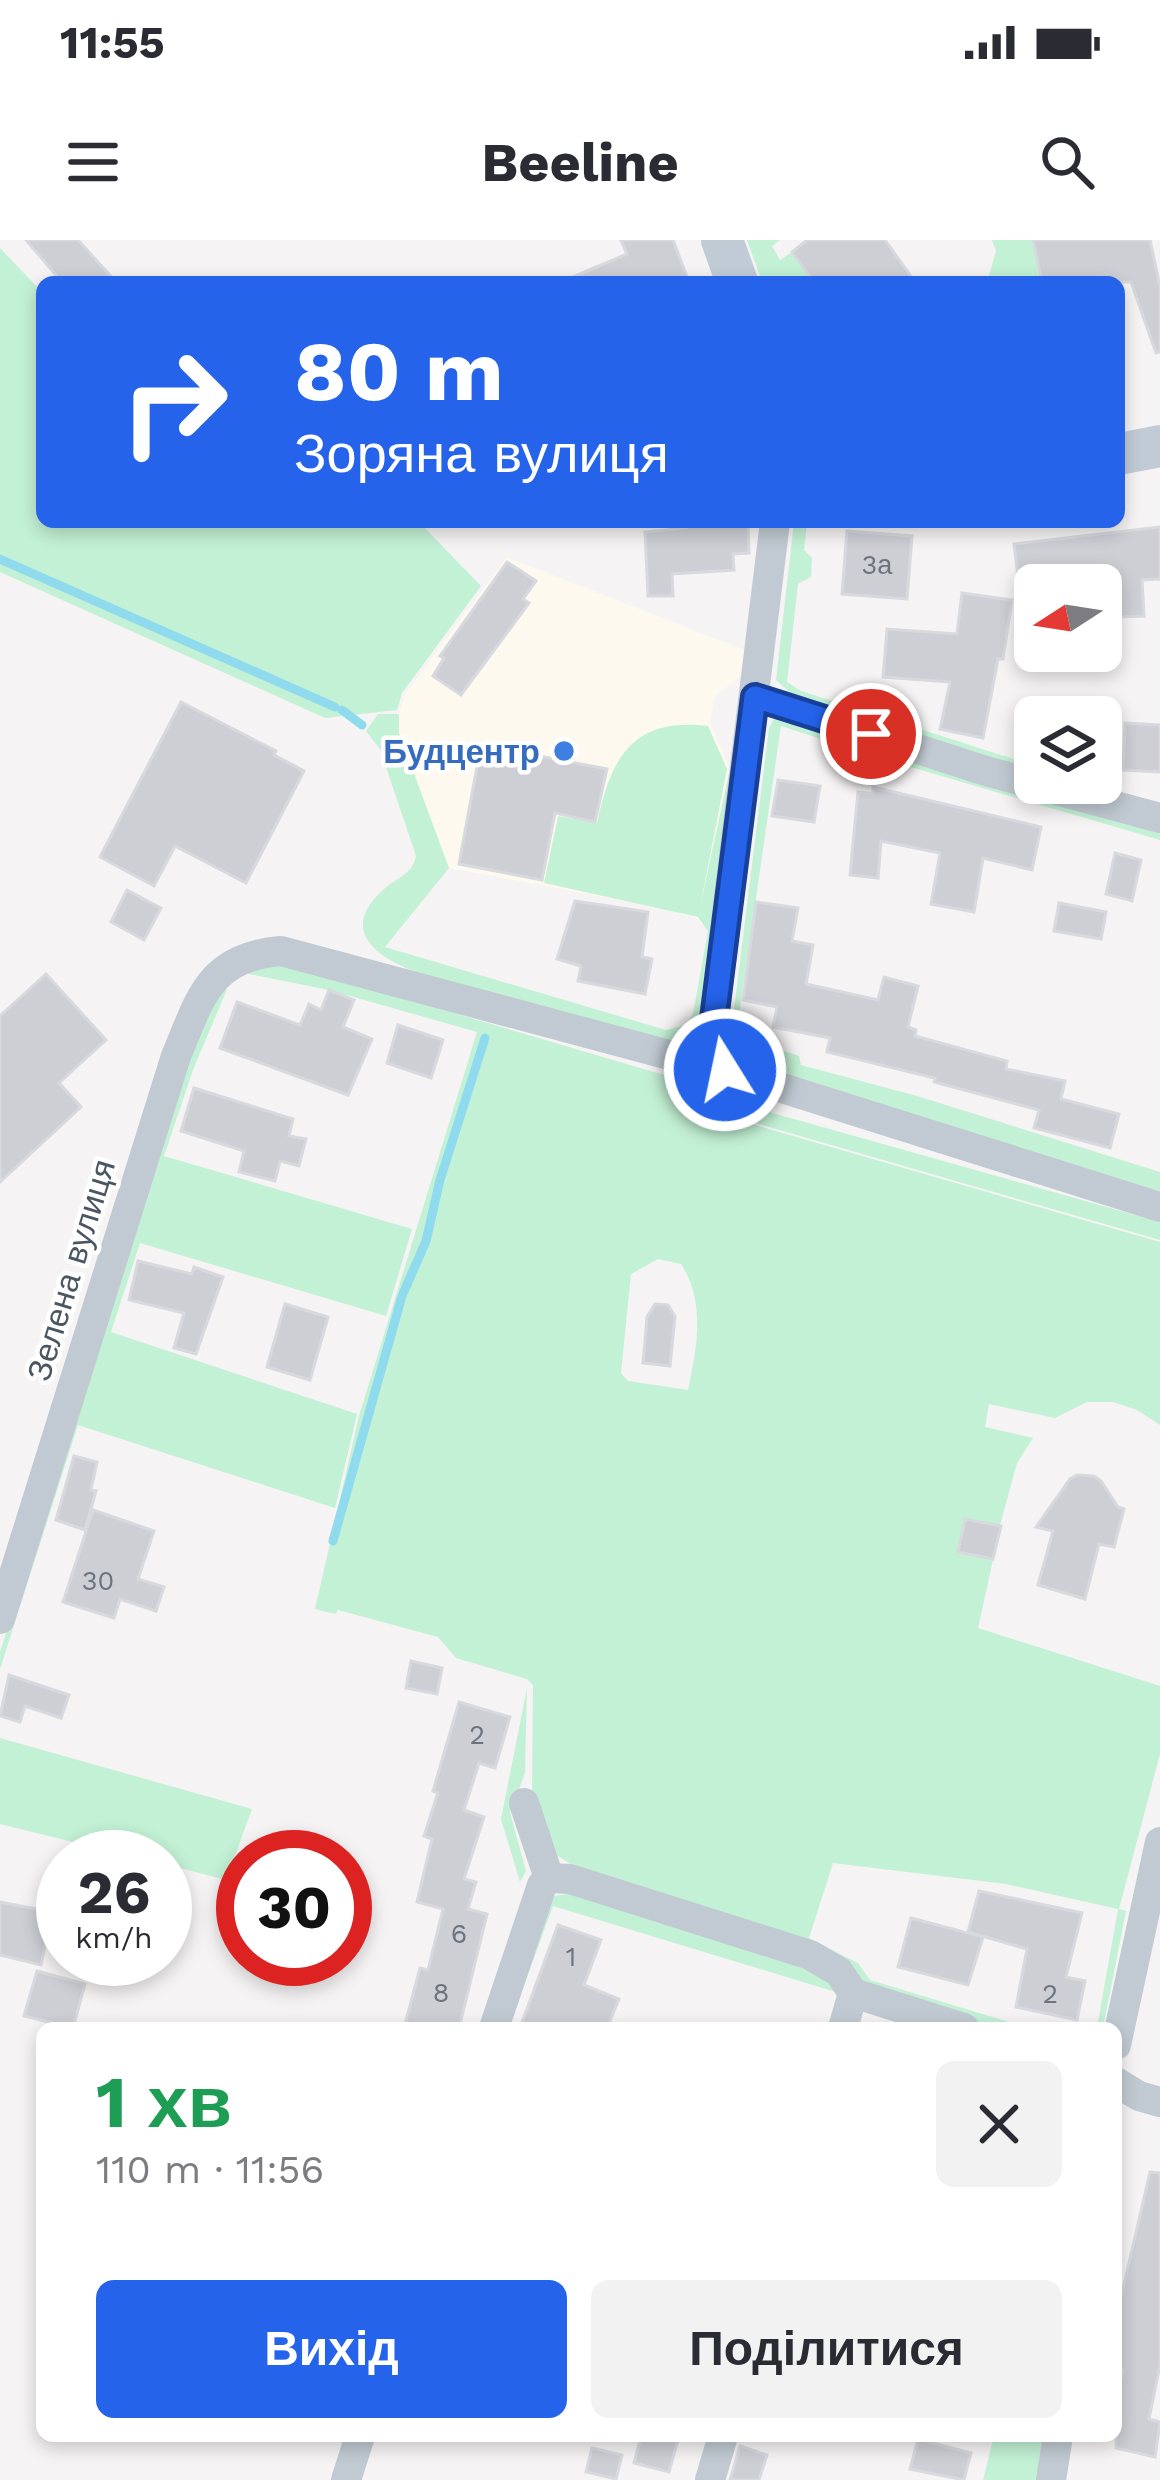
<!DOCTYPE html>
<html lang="uk">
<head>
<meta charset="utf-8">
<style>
  :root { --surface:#fff; --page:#f2f2f3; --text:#2b2b33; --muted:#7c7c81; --accent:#2563eb }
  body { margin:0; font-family:"Work Sans",sans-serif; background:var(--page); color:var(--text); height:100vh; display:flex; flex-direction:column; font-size:45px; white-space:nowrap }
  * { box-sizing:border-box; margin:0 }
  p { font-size:39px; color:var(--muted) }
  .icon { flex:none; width:66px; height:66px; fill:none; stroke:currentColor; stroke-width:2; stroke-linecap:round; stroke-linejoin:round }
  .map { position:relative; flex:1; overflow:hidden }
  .side { position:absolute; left:36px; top:1782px; width:1086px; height:420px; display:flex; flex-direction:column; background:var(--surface); border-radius:18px; box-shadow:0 6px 18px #0003 }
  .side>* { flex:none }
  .top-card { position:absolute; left:36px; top:36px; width:1089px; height:252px; border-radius:18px; box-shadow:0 6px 18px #0003; background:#2563eb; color:#fff; overflow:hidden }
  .needle { width:78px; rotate:258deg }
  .controls { position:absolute; left:1014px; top:324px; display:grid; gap:24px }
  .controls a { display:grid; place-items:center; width:108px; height:108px; border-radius:18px; background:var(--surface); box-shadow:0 6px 18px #0003; font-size:60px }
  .speed { position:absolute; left:36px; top:1590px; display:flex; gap:24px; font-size:60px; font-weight:700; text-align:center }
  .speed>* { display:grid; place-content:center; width:156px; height:156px; border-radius:50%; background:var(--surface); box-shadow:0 6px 18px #0003; line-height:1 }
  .speed small { font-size:30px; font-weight:400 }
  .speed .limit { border:18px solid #d22; background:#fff; color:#111 }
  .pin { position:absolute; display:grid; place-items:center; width:102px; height:102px; color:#fff; margin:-51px; border:6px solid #fff; border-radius:50%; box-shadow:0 3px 12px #0007 }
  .me { position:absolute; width:132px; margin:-66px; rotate:350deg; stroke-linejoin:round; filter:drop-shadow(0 0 9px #0008) }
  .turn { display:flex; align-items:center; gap:42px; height:252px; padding:0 60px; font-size:54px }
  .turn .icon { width:156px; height:156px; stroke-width:2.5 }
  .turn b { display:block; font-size:84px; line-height:102px }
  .round { display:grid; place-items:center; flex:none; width:126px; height:126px; border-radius:18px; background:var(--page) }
  .overview { display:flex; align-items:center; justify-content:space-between; height:204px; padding:0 60px }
  h1 { font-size:72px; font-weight:700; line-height:90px; color:#1e9e55 }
  .primary-button { display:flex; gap:24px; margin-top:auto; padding:24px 60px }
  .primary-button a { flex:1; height:138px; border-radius:18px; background:var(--accent); color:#fff; font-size:48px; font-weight:700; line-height:138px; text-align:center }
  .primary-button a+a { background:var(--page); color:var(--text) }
  .status { display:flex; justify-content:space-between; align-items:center; height:84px; padding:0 60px; background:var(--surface); direction:ltr }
  .status svg { height:33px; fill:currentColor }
  header { display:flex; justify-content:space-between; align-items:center; height:156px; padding:0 60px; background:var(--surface); font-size:54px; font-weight:700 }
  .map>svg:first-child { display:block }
  .commercial { fill:#fdf9ef }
  .green { fill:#c3f1d5; fill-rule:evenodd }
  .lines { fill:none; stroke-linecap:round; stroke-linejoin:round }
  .stream { stroke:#90daee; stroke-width:9 }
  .building { fill:#cdcfd5; stroke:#d7d9de; stroke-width:3 }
  .street { stroke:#c1cad2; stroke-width:30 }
  .secondary { stroke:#c1cbd6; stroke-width:42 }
  .route-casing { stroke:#184099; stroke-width:30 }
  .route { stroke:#2563eb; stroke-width:21 }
  .shop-dot { fill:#3f7fe0; stroke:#fff; stroke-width:4.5 }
  .labels { text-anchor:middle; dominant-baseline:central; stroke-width:9; stroke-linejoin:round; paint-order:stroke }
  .number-label { font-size:27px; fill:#6b747e }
  .shop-label { font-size:33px; font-weight:bold; fill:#366cbe; stroke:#fff; text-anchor:end }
  .street-label { font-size:33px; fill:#4a5661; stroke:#fff }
</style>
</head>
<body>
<div class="status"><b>11:55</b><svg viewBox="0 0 49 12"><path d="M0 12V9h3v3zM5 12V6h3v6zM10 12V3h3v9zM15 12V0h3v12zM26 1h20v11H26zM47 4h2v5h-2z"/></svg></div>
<header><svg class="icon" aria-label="menu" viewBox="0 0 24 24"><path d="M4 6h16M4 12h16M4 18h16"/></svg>Beeline<svg class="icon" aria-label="search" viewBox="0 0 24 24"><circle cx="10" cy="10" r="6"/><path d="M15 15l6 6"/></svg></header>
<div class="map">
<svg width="1160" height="2240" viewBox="0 0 1160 2240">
  <rect width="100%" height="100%" fill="#f5f3f3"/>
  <path class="commercial" d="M507,317L747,411L744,433L714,458L710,483L730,529L698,679L662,668L449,628L399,493V474L405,454Z"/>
  <g class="green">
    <path d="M747,0H780L772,6L780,20L792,12L814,42H762Z"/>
    <path d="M992,0H1033L1040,42H987L996,11Z"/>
    <path d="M0,8L42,52V282H419L481,346L402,453L397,470L325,478L0,332Z"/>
    <path d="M794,282H807L804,310L812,318L811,337L798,344L787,442L801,451L1035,526V537L794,456L776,440Z"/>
    <path d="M378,474H399V493L449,628L385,707L666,790L686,785L693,774L708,691L698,677L544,643L558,576L597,583C611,517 633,477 708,486L727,529L700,667L729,533L731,559L700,783L689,798L671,804L417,732C377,718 338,690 383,650C396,638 412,635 416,616L380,509L366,491Z"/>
    <path d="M775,477L1160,591V600L897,523H872L865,513L781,486L736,795L799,816L801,825L917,856L1160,932V951L754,826L737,809L731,794L769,488Z"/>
    <path d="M269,724L308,730L691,843L701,853L703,870L1160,1002V1185L1137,1170L1113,1162H1087L1055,1178L989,1164L985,1187L1033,1198L1017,1223L1000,1285L966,1278L958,1312L993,1320L978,1388L1160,1446V1514L1119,1669L1126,1671L1103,1788H1097L1118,1669L1006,1644L833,1623L809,1698L858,1723L870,1740L1029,1788H994L869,1746L578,1629L555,1614L532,1557L533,1445L527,1439L456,1418L438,1397L338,1370L335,1374L315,1369L359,1176L477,792L329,750L239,732ZM658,1019L681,1024C706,1062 697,1108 688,1150L628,1141L621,1133L631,1034Z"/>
    <path d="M223,748L227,749L193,830L164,916L412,989L386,1076L140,1003L111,1092L357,1174L335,1268L78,1185L0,1429V1412L123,1026L188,800Z"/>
    <path d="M726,860L1160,982V1000L717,872Z"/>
    <path d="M527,1448L525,1533L510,1573L526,1631L520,1642L501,1579Z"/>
    <path d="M0,1498L252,1569L226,1640L165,1624V1617H134L0,1584Z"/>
    <path d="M583,1652L836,1740L839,1753L553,1666L518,1762L553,1656Z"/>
    <path d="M994,2196H1045L1038,2240H983Z"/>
  </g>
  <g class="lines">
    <g class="stream">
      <path d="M0,319L335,467"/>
      <path d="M342,470L362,485"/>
      <path d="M333,1301L402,1056L426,1001L440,940L485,798"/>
    </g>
  </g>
  <g class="building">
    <path d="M26,0H78L116,42H62Z"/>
    <path d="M621,0H673L689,42H561L627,14Z"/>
    <path d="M807,0H885L915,42H814L792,12Z"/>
    <path d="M1033,0H1150L1160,47V112L1156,113L1131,42H1042Z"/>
    <path d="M748,282L749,313L733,314L734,330L672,334L673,356H648L645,292L686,288V284Z"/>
    <path d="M1160,287V339L1142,340L1144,376L1117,377L1116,343L1019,345L1014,304Z"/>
    <path d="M847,291L912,296L907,359L842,354Z"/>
    <path d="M507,322L536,341L523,359L529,363L461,455L433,436L444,418L440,416Z"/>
    <path d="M962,353L1012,360L1003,419H998L983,498L940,489L950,442L883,437L887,389L957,394Z"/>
    <path d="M181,462L276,511L274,515L304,531L246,643L175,606L154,646L100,617Z"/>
    <path d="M1125,483L1160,485V532L1123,530Z"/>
    <path d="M481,505L607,529L595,582L555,573L542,640L459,624Z"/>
    <path d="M778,540L820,546L814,582L772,576Z"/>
    <path d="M873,547L1041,587L1032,630L983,618L974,672L931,664L940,613L881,601L878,638L850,635L858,552L873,554Z"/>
    <path d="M1115,613L1141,620L1132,661L1106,654Z"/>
    <path d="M127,650L161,668L144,700L111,682Z"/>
    <path d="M575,661L648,672L642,717L652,719L645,754L578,741L581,726L557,719Z"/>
    <path d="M756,662L798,668L792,701L813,705L806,744L878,760L884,737L918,746L908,787L916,790L915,796L1007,821L1006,829L1065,841L1061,859L1119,874L1110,908L1034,888L1039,870L934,842L935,838L827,812L830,798L773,787L777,767L743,760Z"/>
    <path d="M1059,663L1106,672L1101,699L1054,691Z"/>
    <path d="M46,734L106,800L59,843L81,867L0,942V776Z"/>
    <path d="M329,750L354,760L343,787L372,799L348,855L220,808L237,762L300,785L309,764L321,770Z"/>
    <path d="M398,785L443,800L431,838L387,823Z"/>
    <path d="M194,848L293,879L289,896L306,899L299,926L280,921L275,941L239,932L244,911L181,891Z"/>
    <path d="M138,1021L192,1034L194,1027L223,1037L196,1114L174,1108L184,1073L129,1060Z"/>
    <path d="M285,1064L328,1077L310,1140L267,1127Z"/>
    <path d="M655,1064L668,1065L675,1076L670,1126L643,1123L647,1077Z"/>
    <path d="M74,1216L97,1222L91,1250L96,1251L85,1290L56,1280Z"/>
    <path d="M1077,1235L1094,1236L1101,1241L1118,1267L1124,1269L1114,1307L1099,1304L1085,1359L1038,1345L1053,1291L1036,1287L1070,1239Z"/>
    <path d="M93,1270L154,1291L138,1339L164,1347L156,1371L120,1359L114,1378L63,1362Z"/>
    <path d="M965,1279L1001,1286L993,1319L958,1312Z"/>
    <path d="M411,1421L442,1428L437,1454L406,1448Z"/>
    <path d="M9,1435L69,1455L61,1478L25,1466L20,1482L0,1476Z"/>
    <path d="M459,1462L510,1477L495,1528L479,1523L464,1570L484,1577L464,1639L476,1642L468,1669L487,1674L459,1788H404L420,1728L428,1730L443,1669L417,1662L432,1599L424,1596L438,1553L433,1551Z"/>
    <path d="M979,1651L1082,1673L1066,1737L1085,1741L1077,1780L1016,1767L1027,1709L968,1692Z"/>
    <path d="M0,1662L52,1672L41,1725L0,1715Z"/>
    <path d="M911,1678L983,1697L968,1745L898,1727Z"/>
    <path d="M558,1685L601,1700L584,1745L619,1759L607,1788H520Z"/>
    <path d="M37,1731L85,1744L73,1788L24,1776Z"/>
    <path d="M1150,1932L1160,1933V2125L1149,2179L1160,2182L1155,2217L1116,2208V2158L1123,2130L1116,2129L1120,2093L1116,2092V2079Z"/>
    <path d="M641,2196H679L669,2232L634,2223Z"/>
    <path d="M918,2199L971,2213L964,2240L910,2229Z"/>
    <path d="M740,2206L767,2215L759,2240H730Z"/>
    <path d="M592,2208L622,2215L616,2239L586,2232Z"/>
  </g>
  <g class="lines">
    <g class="street">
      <path d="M756,457L986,531L1160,578"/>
      <path d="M725,830L717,812L714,779L775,282"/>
      <path d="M0,1379L176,816C201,757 209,717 281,711L725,830L1160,967"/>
      <path d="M549,1638L570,1639L810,1715L839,1732L853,1753L964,1788"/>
      <path d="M494,1788L542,1645L549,1638L524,1563"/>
      <path d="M843,1788L853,1753"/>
      <path d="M1116,1805L1160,1602"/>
      <path d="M1116,1842L1139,1856L1160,1862"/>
      <path d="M346,2240L360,2196"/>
      <path d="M710,2240L723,2196"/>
      <path d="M1051,2240L1058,2196"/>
    </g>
    <g class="secondary">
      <path d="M722,0L737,42"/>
      <path d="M1119,214L1160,206"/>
    </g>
  </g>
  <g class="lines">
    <g class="route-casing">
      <path id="route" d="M725,830L717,812L714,779L755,457L871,494"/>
    </g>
    <use href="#route" class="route"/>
  </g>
  <circle class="shop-dot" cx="564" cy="511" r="12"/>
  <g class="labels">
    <g class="number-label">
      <text x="877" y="325">3а</text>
      <text x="98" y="1341">30</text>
      <text x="477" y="1495">2</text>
      <text x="459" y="1694">6</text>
      <text x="571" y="1717">1</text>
      <text x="441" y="1753">8</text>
      <text x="1050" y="1754">2</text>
    </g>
    <g class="shop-label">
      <text x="540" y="511">Будцентр</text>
    </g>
    <g class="street-label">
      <text transform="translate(71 1030) rotate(-73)">Зелена вулиця</text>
    </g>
  </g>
</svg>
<div class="controls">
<a><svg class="needle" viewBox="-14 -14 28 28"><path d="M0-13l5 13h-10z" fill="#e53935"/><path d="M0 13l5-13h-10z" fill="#7c7c81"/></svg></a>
<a><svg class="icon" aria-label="layers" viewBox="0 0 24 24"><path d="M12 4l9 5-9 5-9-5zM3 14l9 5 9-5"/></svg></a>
</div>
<div class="speed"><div>26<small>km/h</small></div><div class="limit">30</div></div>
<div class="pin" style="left:871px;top:494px;background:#d93025"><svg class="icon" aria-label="arrive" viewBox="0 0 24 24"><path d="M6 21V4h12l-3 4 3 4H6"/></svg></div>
<svg class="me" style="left:725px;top:830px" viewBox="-20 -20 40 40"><circle r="17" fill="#2563eb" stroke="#fff" stroke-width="3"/><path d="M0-11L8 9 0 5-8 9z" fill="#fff"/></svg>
<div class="top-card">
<div class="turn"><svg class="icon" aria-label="right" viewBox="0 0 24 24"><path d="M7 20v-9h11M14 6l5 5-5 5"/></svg><div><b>80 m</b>Зоряна вулиця</div></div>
</div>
<section class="side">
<div class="overview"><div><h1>1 хв</h1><p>110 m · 11:56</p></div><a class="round"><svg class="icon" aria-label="close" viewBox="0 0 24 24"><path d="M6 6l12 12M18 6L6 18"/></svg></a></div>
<div class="primary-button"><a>Вихід</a><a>Поділитися</a></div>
</section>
</div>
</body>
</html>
